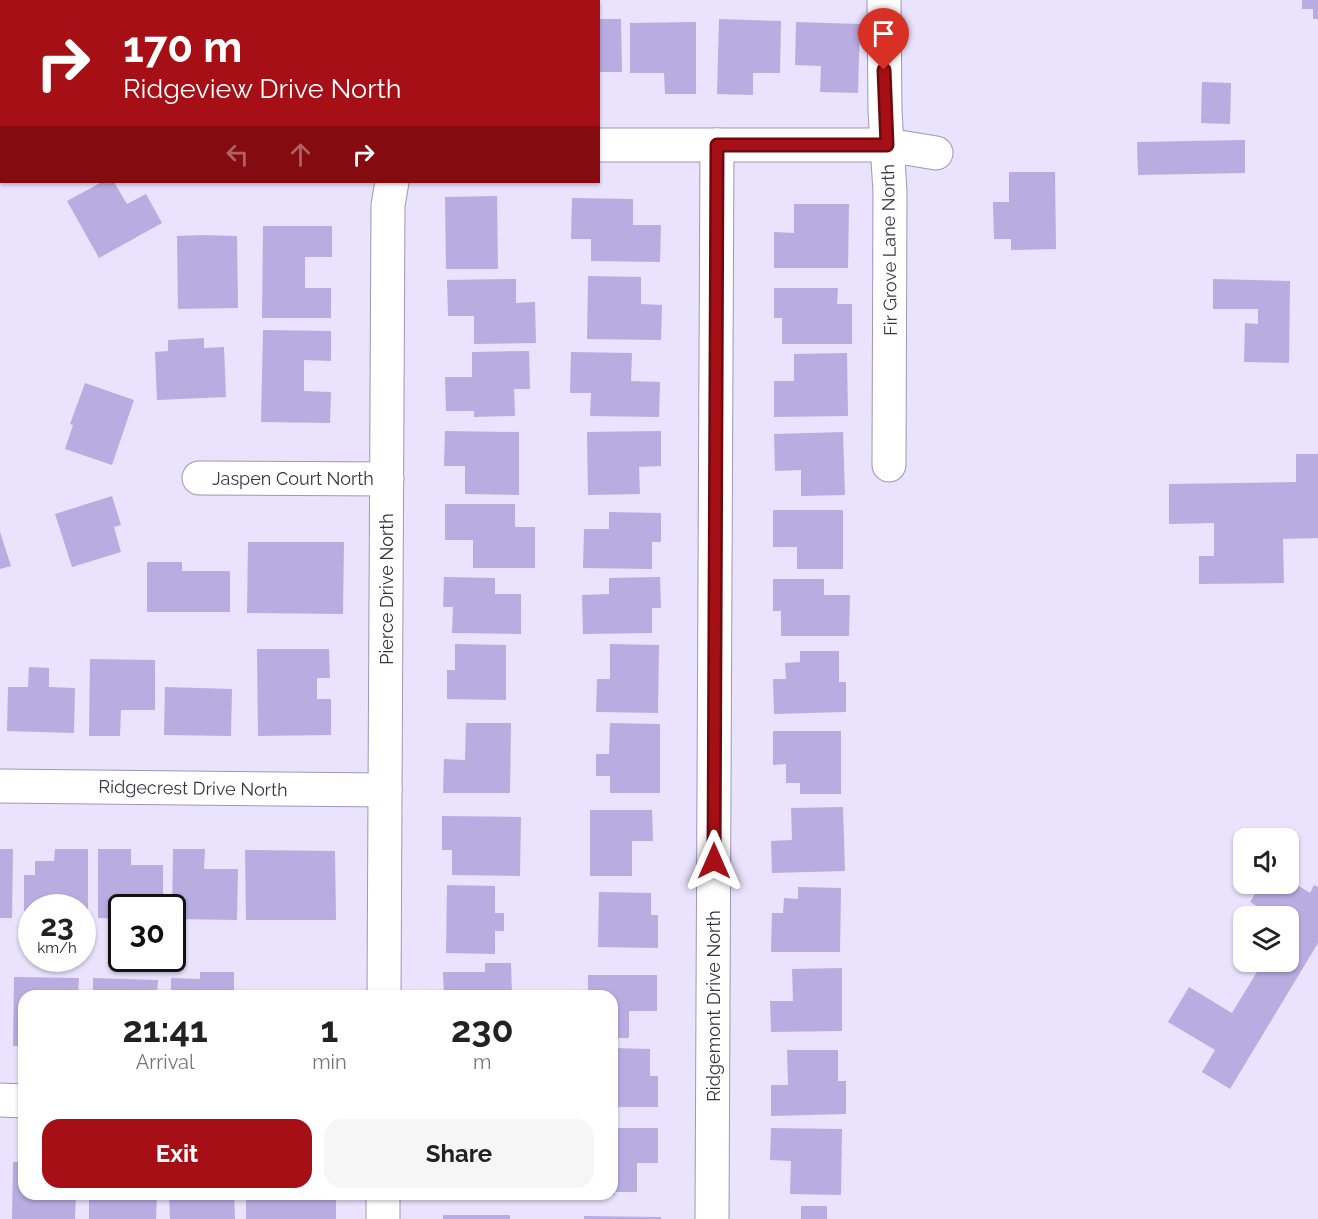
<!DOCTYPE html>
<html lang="en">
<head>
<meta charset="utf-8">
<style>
  :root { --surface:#fff; --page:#f6f6f6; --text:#222; --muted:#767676; --accent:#a60f15 }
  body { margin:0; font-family:Raleway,sans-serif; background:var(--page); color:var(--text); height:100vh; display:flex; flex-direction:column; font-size:22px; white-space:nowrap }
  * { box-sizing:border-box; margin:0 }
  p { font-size:20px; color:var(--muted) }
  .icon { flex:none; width:33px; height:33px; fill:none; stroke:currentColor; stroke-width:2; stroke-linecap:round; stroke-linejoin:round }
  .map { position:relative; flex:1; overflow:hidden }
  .details { position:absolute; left:18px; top:990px; width:600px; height:210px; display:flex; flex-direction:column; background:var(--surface); border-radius:18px; box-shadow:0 2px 4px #0004 }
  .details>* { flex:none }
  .hud { position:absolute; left:0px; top:0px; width:600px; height:183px; box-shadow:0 2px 4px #0004; background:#a60f15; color:#fff; overflow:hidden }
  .tools { position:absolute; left:1233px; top:828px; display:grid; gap:12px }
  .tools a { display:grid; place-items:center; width:66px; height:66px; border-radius:12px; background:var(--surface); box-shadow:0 2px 4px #0004; font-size:30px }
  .speed { position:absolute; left:18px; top:894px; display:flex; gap:12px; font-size:30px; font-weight:700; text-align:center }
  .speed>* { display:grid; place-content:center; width:78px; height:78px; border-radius:50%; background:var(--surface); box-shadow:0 2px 4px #0004; line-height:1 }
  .speed small { font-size:15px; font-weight:400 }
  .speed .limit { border:3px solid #111; border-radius:9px; background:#fff; color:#111 }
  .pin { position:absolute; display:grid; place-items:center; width:51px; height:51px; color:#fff; margin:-62px -26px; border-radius:50% 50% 50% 0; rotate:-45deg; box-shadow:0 0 6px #0007 }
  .pin .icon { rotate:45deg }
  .me { position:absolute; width:66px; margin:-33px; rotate:0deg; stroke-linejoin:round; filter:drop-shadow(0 0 4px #0008) }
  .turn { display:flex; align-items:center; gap:21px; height:126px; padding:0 24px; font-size:27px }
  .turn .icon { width:78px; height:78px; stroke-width:2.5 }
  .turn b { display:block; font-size:42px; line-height:51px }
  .lanes { display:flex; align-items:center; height:57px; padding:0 24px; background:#0003; justify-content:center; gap:30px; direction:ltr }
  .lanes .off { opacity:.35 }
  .eta { display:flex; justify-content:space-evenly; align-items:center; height:102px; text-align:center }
  .eta b { font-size:36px; font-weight:700; line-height:42px }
  .cta { display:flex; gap:12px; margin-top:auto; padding:12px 24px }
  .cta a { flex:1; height:69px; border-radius:18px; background:var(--accent); color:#fff; font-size:24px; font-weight:700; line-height:69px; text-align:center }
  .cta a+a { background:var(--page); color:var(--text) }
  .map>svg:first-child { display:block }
  .building { fill:#b9ace1 }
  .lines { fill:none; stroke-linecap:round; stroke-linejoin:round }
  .minor-casing { stroke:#9e97b6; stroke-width:35 }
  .minor { stroke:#fff; stroke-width:33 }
  .route-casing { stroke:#6c0a0e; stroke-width:15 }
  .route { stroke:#a60f15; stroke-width:10 }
  .labels { text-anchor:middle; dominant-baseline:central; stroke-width:6; stroke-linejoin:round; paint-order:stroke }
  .street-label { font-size:18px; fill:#373441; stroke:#fff }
</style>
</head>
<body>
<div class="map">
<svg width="1318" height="1219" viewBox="0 0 1318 1219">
  <rect width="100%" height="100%" fill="#e9e3fd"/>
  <g class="building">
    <path d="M1302,0H1318V19H1313V9H1302Z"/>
    <path d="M598,19H621L622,72H598Z"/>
    <path d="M719,19L781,21L780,73H753V95L717,94Z"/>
    <path d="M696,22V94H665L664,73H630V23Z"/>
    <path d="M796,22L860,24L858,93L820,92L821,66L795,65Z"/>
    <path d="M1202,82L1231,83L1230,124L1201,123Z"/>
    <path d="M1245,140V173L1138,175L1137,142Z"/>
    <path d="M1009,172H1055L1056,249L1011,250V239H994L993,202H1009Z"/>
    <path d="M102,182H114L127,204L146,194L162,223L99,258L67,201Z"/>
    <path d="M497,196L498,269H446L445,197Z"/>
    <path d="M572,198L633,199V225H661L660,262L591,261V239H571Z"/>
    <path d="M794,204H849L848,268H774V232L794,233Z"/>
    <path d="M263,226H332V257H305V288H331V318H262Z"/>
    <path d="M203,235L237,236L238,308L178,309L177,236Z"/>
    <path d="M588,276L641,277V304L662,305L661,340L587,339Z"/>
    <path d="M516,279V303L535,302L536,343L474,344V316H448L447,280Z"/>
    <path d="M1213,279L1290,281L1289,363L1244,362L1245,323L1258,324V309H1213Z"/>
    <path d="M774,288H838L837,304H852V344H782V318H774Z"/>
    <path d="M263,330L331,331V361L304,360V391L331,392L330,423L261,422Z"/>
    <path d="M204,338V348L224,347L226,397L157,400L155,352L168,351V340Z"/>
    <path d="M529,351L530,389H514L515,416L474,417V411H446L445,377H472V352Z"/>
    <path d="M571,352L632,353L631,381L660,382L659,417L590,416L591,393H570Z"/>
    <path d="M847,353L848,416L774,417V381H794V354Z"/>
    <path d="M85,383L134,400L112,465L65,449L73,425L70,424Z"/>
    <path d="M445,431L519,432V495L465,494V466H444Z"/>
    <path d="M661,431V466L639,467L640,494L588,495L587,432Z"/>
    <path d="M843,432L845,495L801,496V470L775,471L774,434Z"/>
    <path d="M1296,454H1318V538L1283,539L1284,583L1199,584V556H1214V523L1169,524V484L1296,482Z"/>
    <path d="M112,496L121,525L114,527L121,552L72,567L55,514Z"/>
    <path d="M445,504H515V527H535V568H473V540H445Z"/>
    <path d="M773,510H843V569H797V547H773Z"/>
    <path d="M609,512L661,513V542H652V569L583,568L584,529H609Z"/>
    <path d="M0,532L11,566L0,569Z"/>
    <path d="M248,542H344L343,614L247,613Z"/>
    <path d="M147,562H182V571H230V612H147Z"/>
    <path d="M444,577L495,578V594H521V634L452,633L453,607H443Z"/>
    <path d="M660,577L661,608H652V633L583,634L582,595L609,594V578Z"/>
    <path d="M773,579H824V595H850L849,636H781V611H773Z"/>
    <path d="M455,644L506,645V700L447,699V670H455Z"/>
    <path d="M610,644L659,645L658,713L596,712L597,679H610Z"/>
    <path d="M257,649H329L330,678H317V699H331V735L258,736Z"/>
    <path d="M800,651H839V682H846V712L774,714L773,679H786L785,663L800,662Z"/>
    <path d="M90,659L155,660V710H121L120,736H89Z"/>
    <path d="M29,667L49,668V687L75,688L74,733L7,731L8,687H28Z"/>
    <path d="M165,687L232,689L231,736L164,735Z"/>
    <path d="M466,723H511L510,793H443L444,759L465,760Z"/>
    <path d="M610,723L660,724V793H610V776H596V754H609Z"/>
    <path d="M773,731H841V794H800V783H786V764L773,765Z"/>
    <path d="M843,807L845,871L772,873L771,841L792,840L791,808Z"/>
    <path d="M590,810H652L653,841H632V876H590Z"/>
    <path d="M442,816L521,817L520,876L452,875V850H442Z"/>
    <path d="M0,849H13L12,918H0Z"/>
    <path d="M55,849H88V917H82V908H32V917H24V875H35V861H54Z"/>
    <path d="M98,849H131V865H163V908H122V919L98,918Z"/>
    <path d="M173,849H205L204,869H238L237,920L172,919Z"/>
    <path d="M245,850L335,851L336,920H246Z"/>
    <path d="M1288,879L1310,893L1314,885L1318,887V943L1230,1089L1202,1072L1215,1050L1168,1022L1189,987L1232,1013L1263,962H1288V916H1274L1250,902L1261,884H1288Z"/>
    <path d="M447,885L495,886V913H504V931H495V954L446,953Z"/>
    <path d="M798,887L841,888L840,952H771L772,913H783L784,898L798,899Z"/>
    <path d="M599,892L651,893V915H658V948L598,947Z"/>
    <path d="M485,963H511L512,996H444L443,972H485Z"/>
    <path d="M842,968V1031L771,1032L770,1001H793L792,969Z"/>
    <path d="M200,972H234V996H171V978L200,979Z"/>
    <path d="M588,975H657V1011H629V1038H612V996H588Z"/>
    <path d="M14,977L79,978L78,996H24V1046H13Z"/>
    <path d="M93,978L158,980L157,996H93Z"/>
    <path d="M612,1048L650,1049V1076H658V1107H612Z"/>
    <path d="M787,1050H838V1081H846V1114L771,1116V1085H788Z"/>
    <path d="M612,1128H658V1163H637V1192H615V1195H612Z"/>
    <path d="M771,1128L842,1129L841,1195L790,1194L791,1161L770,1160Z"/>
    <path d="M13,1162H24V1194H76L75,1219H12Z"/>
    <path d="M89,1194H157L156,1219H89Z"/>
    <path d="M169,1194H234L235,1219H170Z"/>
    <rect x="246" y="1194" width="90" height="25"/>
    <rect x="801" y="1206" width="26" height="13"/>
    <rect x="443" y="1215" width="67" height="4"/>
    <path d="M584,1216L661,1217V1219H584Z"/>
  </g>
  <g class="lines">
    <g class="minor-casing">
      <g id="minor">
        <path d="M884,0L885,111L890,192L889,465"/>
        <path d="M397,2V0"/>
        <path d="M598,145H887L936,153"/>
        <path d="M199,478L387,479"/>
        <path d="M0,786L385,790"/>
        <path d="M384,996L388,205L392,182"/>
        <path d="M0,1100L24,1101"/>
        <path d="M383,1219V1194"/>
        <path d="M712,1219L717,145"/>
      </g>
    </g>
    <use href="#minor" class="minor"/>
  </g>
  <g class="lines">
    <g class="route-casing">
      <path id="route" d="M714,861L717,145H887L884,70"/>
    </g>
    <use href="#route" class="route"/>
  </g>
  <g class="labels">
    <g class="street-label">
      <text transform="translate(889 250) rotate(-91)">Fir Grove Lane North</text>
      <text x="293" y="478">Jaspen Court North</text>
      <text transform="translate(386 589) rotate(-90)">Pierce Drive North</text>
      <text transform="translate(193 788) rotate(1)">Ridgecrest Drive North</text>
      <text transform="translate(713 1006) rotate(-90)">Ridgemont Drive North</text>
    </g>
  </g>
</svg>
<div class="tools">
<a><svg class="icon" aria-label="sound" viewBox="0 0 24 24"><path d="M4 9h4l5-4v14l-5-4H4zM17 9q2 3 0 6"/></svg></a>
<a><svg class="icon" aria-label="layers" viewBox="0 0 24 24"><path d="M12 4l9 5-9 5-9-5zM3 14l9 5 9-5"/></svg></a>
</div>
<div class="speed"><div>23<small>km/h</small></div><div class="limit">30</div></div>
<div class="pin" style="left:884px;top:70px;background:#d93025"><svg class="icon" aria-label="arrive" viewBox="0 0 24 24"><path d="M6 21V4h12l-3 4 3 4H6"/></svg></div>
<svg class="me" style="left:714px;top:861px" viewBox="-20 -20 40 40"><path d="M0-17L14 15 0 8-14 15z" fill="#a60f15" stroke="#fff" stroke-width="4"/></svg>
<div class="hud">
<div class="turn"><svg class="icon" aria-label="right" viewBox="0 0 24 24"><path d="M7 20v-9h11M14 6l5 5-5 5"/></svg><div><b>170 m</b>Ridgeview Drive North</div></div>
<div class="lanes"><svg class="icon off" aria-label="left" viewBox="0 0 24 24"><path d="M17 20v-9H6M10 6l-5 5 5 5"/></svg><svg class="icon off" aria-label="ahead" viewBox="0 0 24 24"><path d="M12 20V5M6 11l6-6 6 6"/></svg><svg class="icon" aria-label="right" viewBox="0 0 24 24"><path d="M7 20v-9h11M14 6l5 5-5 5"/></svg></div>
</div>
<section class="details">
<div class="eta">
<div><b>21:41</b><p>Arrival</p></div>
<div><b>1</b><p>min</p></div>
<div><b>230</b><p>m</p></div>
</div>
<div class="cta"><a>Exit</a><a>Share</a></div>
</section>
</div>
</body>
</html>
